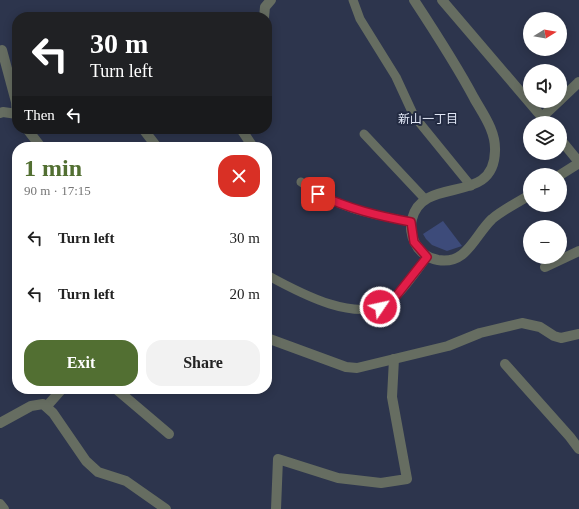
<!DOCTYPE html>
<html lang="en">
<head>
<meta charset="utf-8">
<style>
  :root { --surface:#fff; --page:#f2f2f2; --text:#222; --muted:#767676; --accent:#526f32 }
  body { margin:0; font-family:"Times New Roman","Noto Sans JP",serif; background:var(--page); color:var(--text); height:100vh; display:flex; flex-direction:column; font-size:15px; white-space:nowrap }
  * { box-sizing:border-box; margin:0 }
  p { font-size:13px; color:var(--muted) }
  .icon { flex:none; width:22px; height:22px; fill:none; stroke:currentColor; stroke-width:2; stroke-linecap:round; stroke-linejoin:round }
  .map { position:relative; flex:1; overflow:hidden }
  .drawer { position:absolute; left:12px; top:142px; width:260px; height:252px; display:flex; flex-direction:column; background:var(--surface); border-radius:16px; box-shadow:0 2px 10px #0003 }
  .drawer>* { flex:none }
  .hud { position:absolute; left:12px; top:12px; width:260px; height:122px; border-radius:16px; box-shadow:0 2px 10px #0003; background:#202124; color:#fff; overflow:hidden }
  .needle { width:26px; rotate:79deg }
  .controls { position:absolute; left:523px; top:12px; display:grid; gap:8px }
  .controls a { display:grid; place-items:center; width:44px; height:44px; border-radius:50%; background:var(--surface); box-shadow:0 2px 10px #0003; font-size:20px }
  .pin { position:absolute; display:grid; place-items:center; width:34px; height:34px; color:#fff; margin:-17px; border-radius:8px; box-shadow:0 2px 6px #0006 }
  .me { position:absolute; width:44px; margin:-22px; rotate:56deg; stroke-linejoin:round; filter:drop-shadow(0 0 3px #0008) }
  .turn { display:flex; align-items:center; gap:14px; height:84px; padding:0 12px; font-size:18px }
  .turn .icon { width:52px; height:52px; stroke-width:2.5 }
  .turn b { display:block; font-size:28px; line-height:34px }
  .then { display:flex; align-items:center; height:38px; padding:0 12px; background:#0003; gap:8px; font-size:15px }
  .round { display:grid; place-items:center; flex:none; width:42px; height:42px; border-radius:16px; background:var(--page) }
  .headline { display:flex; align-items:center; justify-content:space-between; height:68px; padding:0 12px }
  h1 { font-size:24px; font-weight:700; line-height:30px; color:var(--accent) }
  .button { display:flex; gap:8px; margin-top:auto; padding:8px 12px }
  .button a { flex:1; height:46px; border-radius:16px; background:var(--accent); color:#fff; font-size:16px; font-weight:700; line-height:46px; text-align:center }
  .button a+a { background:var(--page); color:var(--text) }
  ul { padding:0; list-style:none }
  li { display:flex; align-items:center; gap:12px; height:56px; padding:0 12px }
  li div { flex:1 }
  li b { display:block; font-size:15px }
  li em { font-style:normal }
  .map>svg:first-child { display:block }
  .building { fill:#3d4b7a }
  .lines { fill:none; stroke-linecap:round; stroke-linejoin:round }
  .service { stroke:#666d61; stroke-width:9 }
  .minor { stroke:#666d61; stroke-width:10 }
  .route-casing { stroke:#92132f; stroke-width:10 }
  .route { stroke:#e11d48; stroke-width:7 }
  .labels { text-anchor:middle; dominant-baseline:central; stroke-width:4; stroke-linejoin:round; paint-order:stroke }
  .neighbourhood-label { font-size:12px; fill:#e1e7f6; stroke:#232b42 }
</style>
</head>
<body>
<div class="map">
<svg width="579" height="509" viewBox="0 0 579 509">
  <rect width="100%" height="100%" fill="#2d354d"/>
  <path class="building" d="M443,221L462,246L447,251L432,245L426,239L423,234Z"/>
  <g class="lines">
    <g class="service">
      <path d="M353,0L360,19L396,77L414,116L471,186"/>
      <path d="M364,134L425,199"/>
      <path d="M301,182C336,208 370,214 411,222"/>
      <path d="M267,275C298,292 359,326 392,300C403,291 418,269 427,257"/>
    </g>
    <g class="minor">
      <path d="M414,0C435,32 456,64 474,98C483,114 496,131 495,151C494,207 423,174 412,219C410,226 411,236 415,243C419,252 428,258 438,260C467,265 474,236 492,219C503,210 518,202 530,195"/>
      <path d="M442,0L547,123"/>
      <path d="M264,17L265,7L271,0"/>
      <path d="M267,36V44"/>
      <path d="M2,50L16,102L17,116"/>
      <path d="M560,100L579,82"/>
      <path d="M0,113L3,112L17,114"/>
      <path d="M542,117L559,101"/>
      <path d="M27,129L41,147"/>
      <path d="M143,129L157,147"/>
      <path d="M241,129L253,147"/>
      <path d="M560,139L579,162"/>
      <path d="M560,175L579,163"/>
      <path d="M545,267L579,251"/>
      <path d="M267,338L346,367L357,368L448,346L480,333L522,323L540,327L554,336L561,338L579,334"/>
      <path d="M505,364L570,437L579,449"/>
      <path d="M116,389L169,434"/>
      <path d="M47,406L62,389"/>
      <path d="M0,423L31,406L43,404L53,413L86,461L98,472L126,481L166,509"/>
      <path d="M0,504L4,509"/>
      <path d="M276,509L278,459L338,478L381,483L407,479L392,397L394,359"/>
    </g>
  </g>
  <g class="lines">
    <g class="route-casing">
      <path id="route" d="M318,194C349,209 379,216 411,222L414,242L427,257L393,300L380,307"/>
    </g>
    <use href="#route" class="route"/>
  </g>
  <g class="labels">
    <g class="neighbourhood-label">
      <text x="428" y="119">新山一丁目</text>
    </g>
  </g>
</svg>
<div class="controls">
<a><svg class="needle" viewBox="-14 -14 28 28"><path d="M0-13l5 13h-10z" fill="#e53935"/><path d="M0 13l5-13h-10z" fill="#767676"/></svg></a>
<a><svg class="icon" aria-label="sound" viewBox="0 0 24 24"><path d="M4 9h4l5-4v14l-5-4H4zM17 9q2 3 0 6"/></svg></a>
<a><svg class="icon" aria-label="layers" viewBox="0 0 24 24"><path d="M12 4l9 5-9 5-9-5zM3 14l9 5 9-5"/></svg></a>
<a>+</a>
<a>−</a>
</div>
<div class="pin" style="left:318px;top:194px;background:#d93025"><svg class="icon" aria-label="arrive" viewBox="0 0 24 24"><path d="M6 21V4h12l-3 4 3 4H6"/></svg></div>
<svg class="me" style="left:380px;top:307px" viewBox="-20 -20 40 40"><circle r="17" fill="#e11d48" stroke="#fff" stroke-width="3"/><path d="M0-11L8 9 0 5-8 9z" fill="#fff"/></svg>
<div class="hud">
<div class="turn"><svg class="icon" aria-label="left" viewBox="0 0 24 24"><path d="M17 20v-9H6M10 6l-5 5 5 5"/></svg><div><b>30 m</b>Turn left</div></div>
<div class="then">Then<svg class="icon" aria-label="left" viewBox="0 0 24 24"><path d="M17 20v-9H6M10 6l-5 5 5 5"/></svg></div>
</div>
<section class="drawer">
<div class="headline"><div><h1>1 min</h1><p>90 m · 17:15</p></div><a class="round" style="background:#d93025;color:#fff"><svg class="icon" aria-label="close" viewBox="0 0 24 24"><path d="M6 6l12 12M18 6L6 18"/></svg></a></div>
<ul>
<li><svg class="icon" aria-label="left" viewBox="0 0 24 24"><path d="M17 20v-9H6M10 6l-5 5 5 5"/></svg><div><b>Turn left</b></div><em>30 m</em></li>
<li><svg class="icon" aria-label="left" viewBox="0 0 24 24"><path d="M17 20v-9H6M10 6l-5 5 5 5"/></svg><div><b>Turn left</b></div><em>20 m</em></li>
</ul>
<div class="button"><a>Exit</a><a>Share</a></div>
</section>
</div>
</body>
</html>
